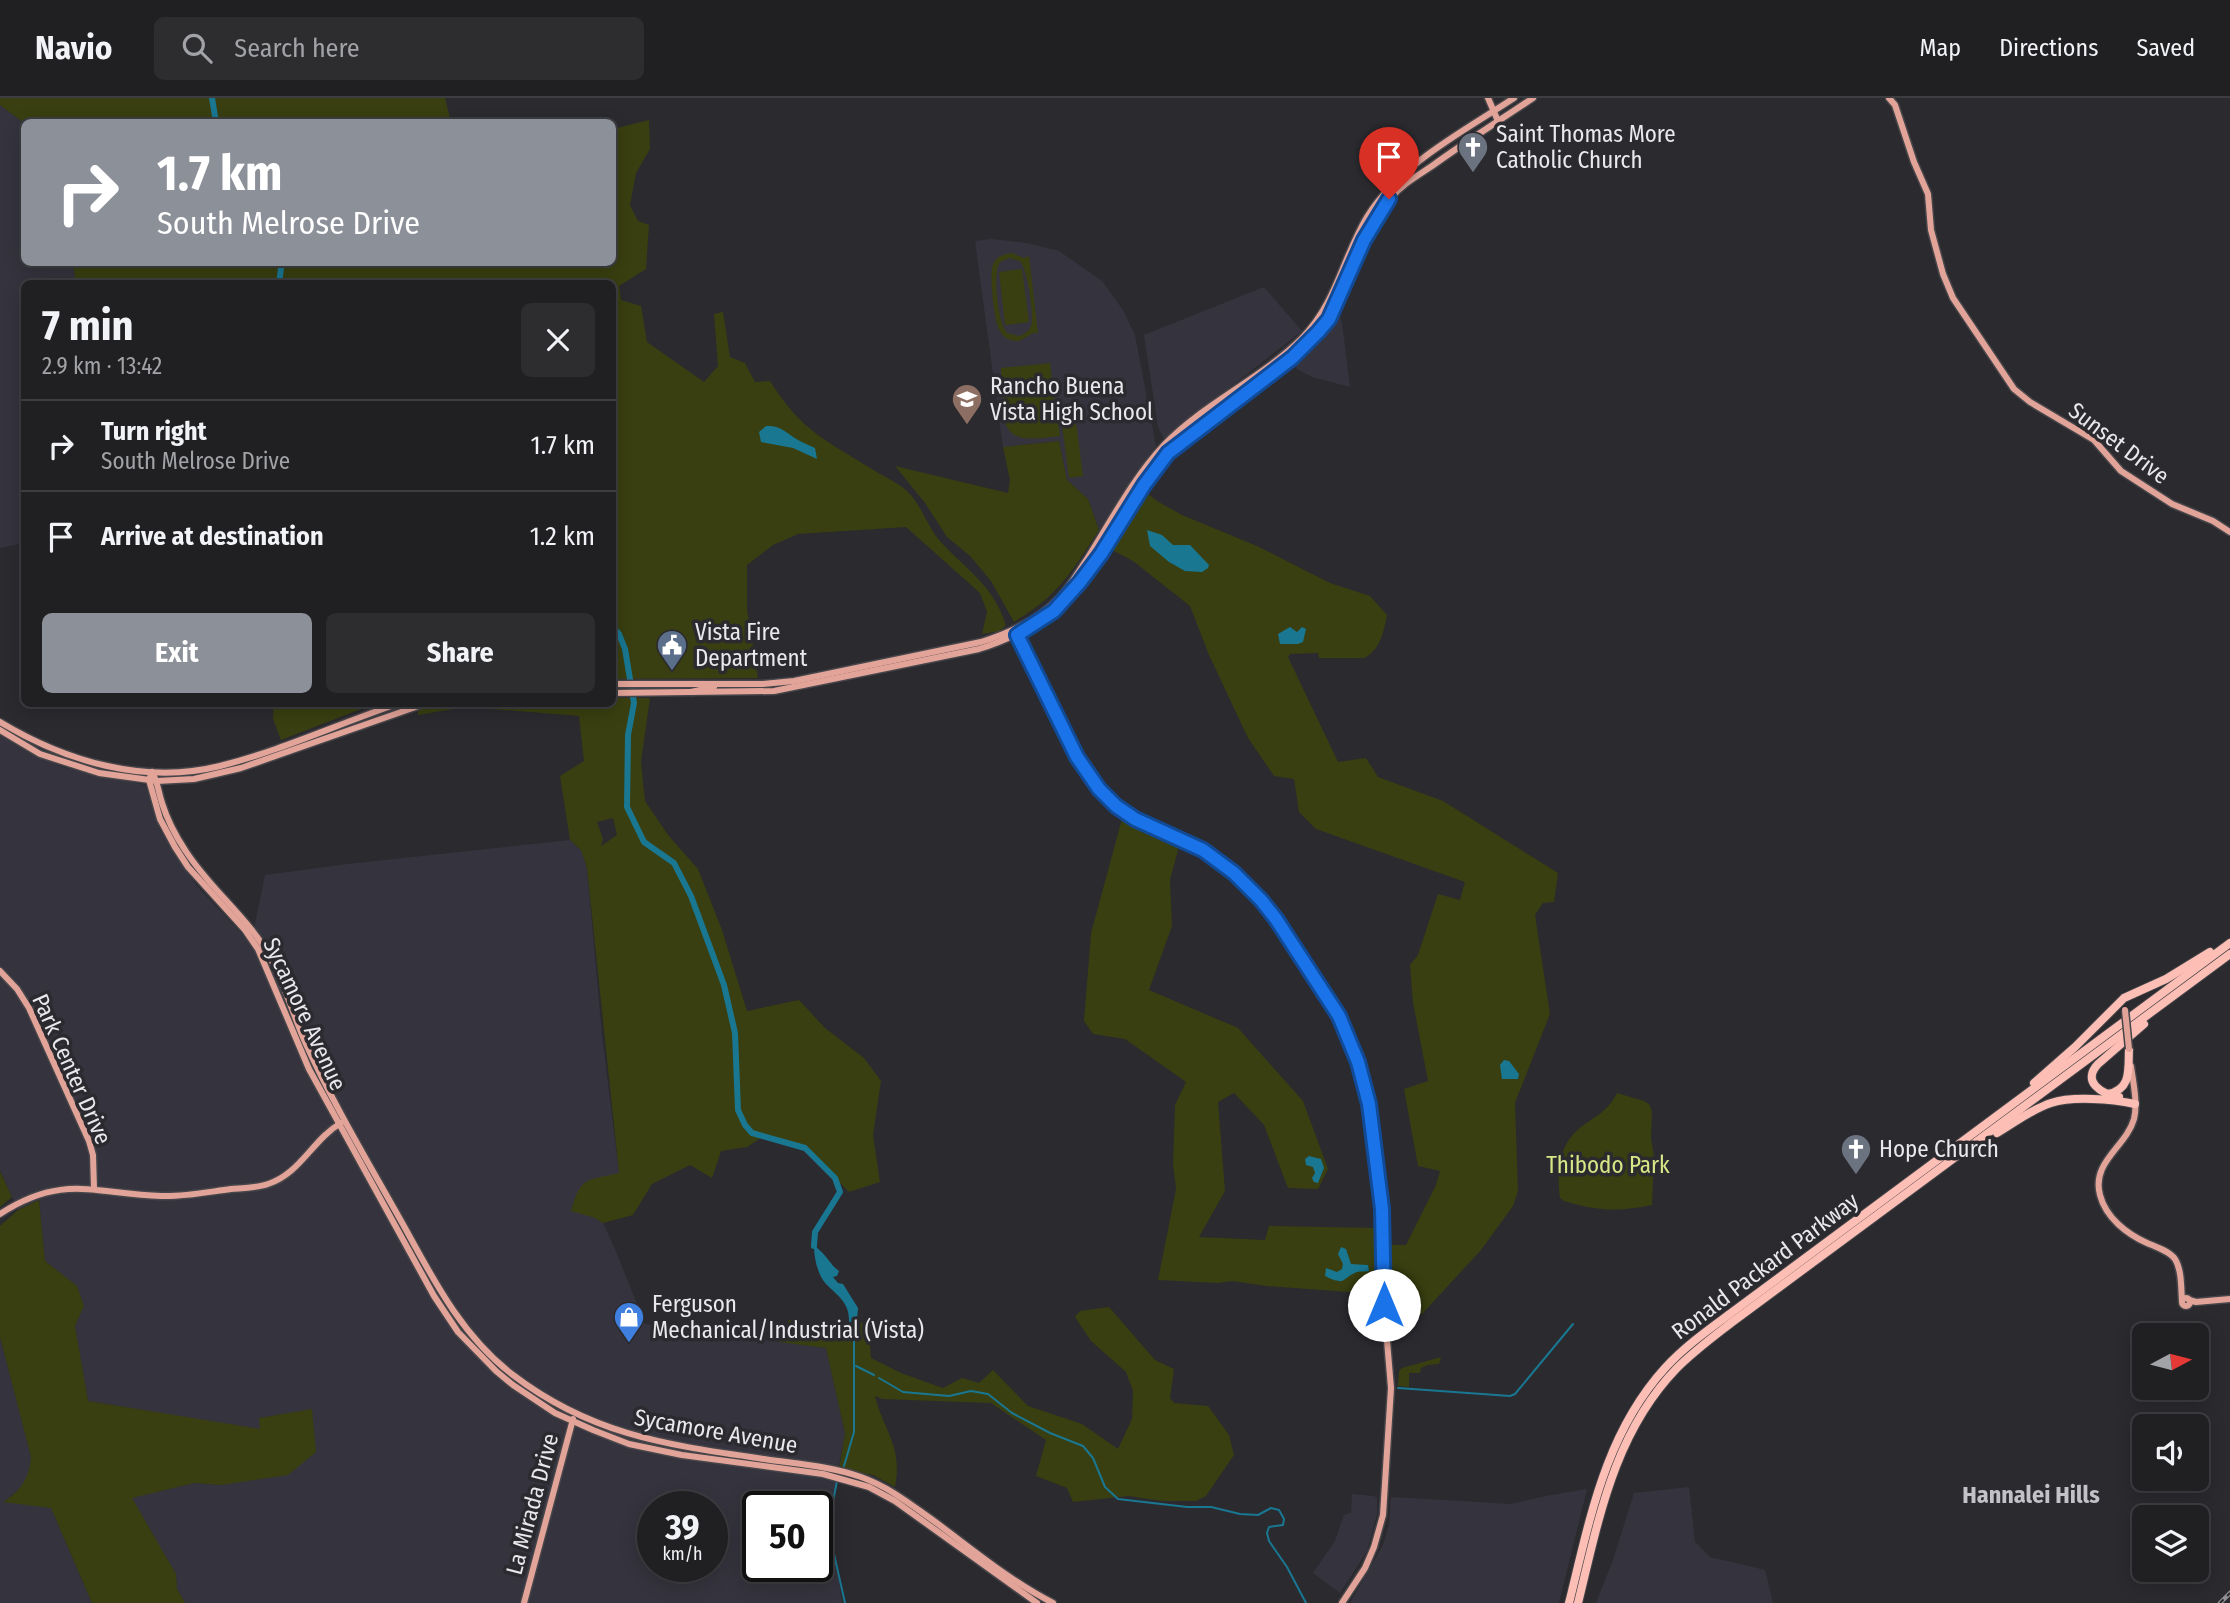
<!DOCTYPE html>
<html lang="en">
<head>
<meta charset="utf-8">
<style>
  :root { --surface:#202023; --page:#2d2d30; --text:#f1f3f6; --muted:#a2a3a6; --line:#3d3e41; --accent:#8c9099 }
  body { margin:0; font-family:"Fira Sans Condensed",sans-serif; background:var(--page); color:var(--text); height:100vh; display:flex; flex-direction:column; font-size:26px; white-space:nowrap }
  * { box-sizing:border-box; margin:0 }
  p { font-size:23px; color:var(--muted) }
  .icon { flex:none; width:38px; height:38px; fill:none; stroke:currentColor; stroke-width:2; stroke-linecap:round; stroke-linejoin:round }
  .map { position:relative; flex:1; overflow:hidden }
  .side { position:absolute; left:21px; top:182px; width:595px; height:427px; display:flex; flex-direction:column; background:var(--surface); border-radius:10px; box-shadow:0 4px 18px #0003,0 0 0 2px var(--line) }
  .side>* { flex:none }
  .guide { position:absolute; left:21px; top:21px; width:595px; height:147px; border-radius:10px; box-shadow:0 4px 18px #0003,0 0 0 2px var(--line); background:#8c9099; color:#fff; overflow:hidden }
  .needle { width:46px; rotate:83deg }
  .controls { position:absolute; left:2132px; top:1225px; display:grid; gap:14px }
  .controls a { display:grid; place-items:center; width:77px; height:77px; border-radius:10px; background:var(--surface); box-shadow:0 4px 18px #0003,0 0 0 2px var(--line); font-size:35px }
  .speed { position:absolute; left:637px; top:1393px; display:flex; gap:14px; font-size:35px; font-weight:700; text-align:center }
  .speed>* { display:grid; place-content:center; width:91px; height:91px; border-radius:50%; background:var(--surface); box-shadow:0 4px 18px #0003,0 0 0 2px var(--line); line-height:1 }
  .speed small { font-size:18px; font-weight:400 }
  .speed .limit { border:4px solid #111; border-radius:10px; background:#fff; color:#111 }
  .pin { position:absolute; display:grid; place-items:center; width:60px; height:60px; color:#fff; margin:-72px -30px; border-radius:50% 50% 50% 0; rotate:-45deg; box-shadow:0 0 7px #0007 }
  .pin .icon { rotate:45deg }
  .me { position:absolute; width:77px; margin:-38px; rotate:0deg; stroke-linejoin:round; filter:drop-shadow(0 0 5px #0008) }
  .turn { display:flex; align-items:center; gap:24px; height:147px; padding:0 21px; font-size:32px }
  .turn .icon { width:91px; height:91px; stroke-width:2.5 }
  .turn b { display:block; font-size:49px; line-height:60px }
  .round { display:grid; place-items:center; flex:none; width:74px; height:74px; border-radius:10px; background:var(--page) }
  .overview { display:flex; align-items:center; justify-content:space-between; height:119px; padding:0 21px }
  h1 { font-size:42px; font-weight:700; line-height:52px }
  .primary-button { display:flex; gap:14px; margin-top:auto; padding:14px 21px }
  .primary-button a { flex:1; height:80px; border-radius:10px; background:var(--accent); color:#fff; font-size:28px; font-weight:700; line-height:80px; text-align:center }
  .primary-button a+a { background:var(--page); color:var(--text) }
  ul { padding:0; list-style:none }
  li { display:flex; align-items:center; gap:21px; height:91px; padding:0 21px; border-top:2px solid var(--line) }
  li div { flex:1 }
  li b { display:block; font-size:26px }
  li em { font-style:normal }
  header { display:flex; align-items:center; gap:42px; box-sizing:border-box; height:98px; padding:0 35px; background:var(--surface); border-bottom:2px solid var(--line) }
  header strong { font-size:33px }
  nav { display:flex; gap:38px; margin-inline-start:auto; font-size:24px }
  .search { width:490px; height:63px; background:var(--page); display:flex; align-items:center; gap:18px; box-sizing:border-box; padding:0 24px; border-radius:10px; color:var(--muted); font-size:26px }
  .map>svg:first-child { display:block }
  .built { fill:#35343e; fill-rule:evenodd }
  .green { fill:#393f10; fill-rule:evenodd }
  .water { fill:#197792 }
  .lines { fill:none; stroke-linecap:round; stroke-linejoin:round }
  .stream { stroke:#197792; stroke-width:2 }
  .river { stroke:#197792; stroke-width:6 }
  .major-casing { stroke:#464549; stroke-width:9 }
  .highway-casing { stroke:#464549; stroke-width:10 }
  .major { stroke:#e2a398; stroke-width:6 }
  .highway { stroke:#fdbfb5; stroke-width:8 }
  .rail-casing { stroke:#919095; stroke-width:4.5 }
  .rail { stroke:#2b2a2f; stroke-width:2; stroke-dasharray:5; stroke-linecap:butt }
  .major-bridge-casing { stroke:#464549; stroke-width:9; stroke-linecap:butt }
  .major-bridge { stroke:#e2a398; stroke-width:6 }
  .route-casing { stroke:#114b97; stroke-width:18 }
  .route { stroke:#1a73e8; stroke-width:12 }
  .labels { text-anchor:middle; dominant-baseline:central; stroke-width:7; stroke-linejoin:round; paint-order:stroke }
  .poi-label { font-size:23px; fill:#e9e8ec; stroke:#2b2a2f; text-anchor:start }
  .street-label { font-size:23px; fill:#e9e8ec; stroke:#2b2a2f }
  .park-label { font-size:23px; fill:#d7e787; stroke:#2b2a2f }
  .neighbourhood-label { font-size:24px; font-weight:bold; fill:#c2c1c8; stroke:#2b2a2f }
</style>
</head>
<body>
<header>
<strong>Navio</strong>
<div class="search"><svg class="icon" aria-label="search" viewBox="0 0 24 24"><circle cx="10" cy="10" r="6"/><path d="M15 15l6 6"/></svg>Search here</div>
<nav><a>Map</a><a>Directions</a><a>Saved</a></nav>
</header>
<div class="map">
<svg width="2230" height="1505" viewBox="0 0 2230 1505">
  <rect width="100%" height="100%" fill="#2b2a2f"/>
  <g class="built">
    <path d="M0,7L24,25V164L73,165L76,185L24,186V445L0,450Z"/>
    <path d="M991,141L1026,145L1059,153L1102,183L1123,212L1135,237L1156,348L1099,432L1088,401L1067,382L1059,343L1003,349L975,143Z"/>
    <path d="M1264,189L1302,233L1164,341L1158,329L1144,237Z"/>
    <path d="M1339,214L1342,225L1350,289L1312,279L1297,271L1293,264L1324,232Z"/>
    <path d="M0,637L62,669L145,687L160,732L196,787L245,839L254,831L265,777L348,766L570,742L581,752L587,770L602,937L619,1075L595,1120L603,1125L615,1151L645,1226L826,1250L845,1335L828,1429L836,1461L842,1505H185L177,1491L176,1476L131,1400L194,1385L221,1387L312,1312L260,1320L261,1332L88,1303L75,1228L84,1208L77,1189L45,1163L39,1102L18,1112L0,1072ZM653,1409H712V1468H653ZM758,1409H817V1468H758Z"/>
    <path d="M0,1239L31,1359L30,1372L24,1387L5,1403L51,1410L92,1505H0Z"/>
    <path d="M1689,1389L1695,1444L1710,1459L1765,1472L1773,1505H1596L1613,1462L1634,1395Z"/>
    <path d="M1587,1391L1559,1505H1350L1383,1447L1389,1427L1391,1399L1511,1406L1546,1398Z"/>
    <path d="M1352,1396L1374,1398L1377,1400V1416L1367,1453L1340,1495L1313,1475L1335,1443L1344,1417L1351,1415Z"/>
  </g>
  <g class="green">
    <path d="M0,0H445L451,24L24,25L0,7Z"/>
    <path d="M649,22L650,51L636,75L630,107L638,123L649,127L646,171L619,188L621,202L641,208L647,244L704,284L718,268L714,216L723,214L730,259L745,265L755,284L770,283C802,334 826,342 875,373C885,379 898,385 907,393C921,406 927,428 940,443C966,472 993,486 1006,527L1000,533L982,536L987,514L980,495L906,429L798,436L773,447L747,467V511L758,580L613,581L612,186H76L73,165L612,164L613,31Z"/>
    <path d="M1012,155L1024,160L1029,158L1038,235H1033L1019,243C1011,243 1004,241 1000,233C994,225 989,175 993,166C997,158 1004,156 1012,155ZM1009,160L1020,163C1027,171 1035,218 1031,228C1029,234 1024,236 1019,238L1007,235C998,224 992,175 1000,164Z"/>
    <path d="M1022,171L1029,224L1005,227L999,174Z"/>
    <path d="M1050,265L1052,281L1001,286V270Z"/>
    <path d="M1051,287L1053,289L1060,338C1016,344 1000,343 1003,294Z"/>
    <path d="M1075,317L1083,378L1069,380L1061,319Z"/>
    <path d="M1059,343L1067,382L1088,401L1099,432C1071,475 1059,497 1014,524L991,483L970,458L947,439L925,405L895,368L1008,395L1010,382L1003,349Z"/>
    <path d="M1146,394L1157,403L1182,417L1257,448L1330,485L1370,498L1387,517C1384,533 1380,553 1364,560H1319L1318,555L1290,556L1288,559L1338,664L1366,660L1378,679L1443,703L1558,775L1554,804L1543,805L1535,817L1550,916L1515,1005L1518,1093L1513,1108L1481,1152L1422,1216H1395L1391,1197L1266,1188L1233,1183L1218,1185L1158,1182L1176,1091L1173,1066L1175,1007L1186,984L1125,941L1093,936L1084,923L1091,835L1122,721L1179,748L1170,782L1172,828L1149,892L1238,930L1303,1003L1328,1071L1318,1091L1288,1090L1264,1027L1234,995L1218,1004L1225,1093L1199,1139L1265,1142L1269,1128L1378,1130L1392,1147H1406L1436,1087L1440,1073L1418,1068L1404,991L1428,983L1413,905L1410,867L1418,857L1438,796L1460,802L1465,784L1316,731L1299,714L1294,681L1274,678L1248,640L1209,557L1190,508L1133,463L1110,451Z"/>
    <path d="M613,600H650L641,664L645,703L668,737L698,771L722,832L747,913L799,902L825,930L864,960L881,983L873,1037L880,1084L849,1094L805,1050L762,1039L747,1049L721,1053L712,1080L690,1067L652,1086L633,1117L603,1125L595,1120L571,1113C581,1077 587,1083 619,1075L587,770L581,752L570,742L560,678L584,663L579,618L466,609L418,617V611L453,606H612ZM613,720L617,737L601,748L603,741L597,724Z"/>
    <path d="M274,606H374L281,642L273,621Z"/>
    <path d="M1617,995L1644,1003L1649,1006L1652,1013L1651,1040L1654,1058L1652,1107C1618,1114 1597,1113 1564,1103L1560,1100C1557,1073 1558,1047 1581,1029C1596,1018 1608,1013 1617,995Z"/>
    <path d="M0,1073L12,1099L0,1109Z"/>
    <path d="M39,1102L45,1163L77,1188L84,1208L75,1228L88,1303L260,1331L259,1320L312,1311L316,1354L288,1377L221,1387L194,1385L132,1400L176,1476L177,1491L185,1505H92L51,1410L3,1404C21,1393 29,1380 31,1359L0,1239V1128L18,1112Z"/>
    <path d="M1109,1209L1155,1262L1174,1271L1170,1300L1174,1305L1208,1308L1229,1337L1234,1357L1206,1398L1196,1403H1162L1129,1398L1073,1404L1067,1390L1036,1378L1046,1342L991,1305L882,1301L875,1298C884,1334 903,1348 895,1389L873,1377L839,1371L845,1335L826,1250L779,1244L789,1222L842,1230L868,1223L871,1260L901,1275L943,1290L962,1280L979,1285L993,1272L1028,1308L1082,1326L1118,1351L1132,1321L1133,1293L1126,1274L1091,1243L1075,1219L1080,1213Z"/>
    <path d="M1441,1259L1439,1266L1428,1267L1421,1270L1420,1275H1409V1289L1398,1288L1399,1273L1402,1270Z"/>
  </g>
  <g class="water">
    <path d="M766,328C781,327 786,335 798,342C803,345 809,347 815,350L817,361L793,350L761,344L759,334Z"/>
    <path d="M1147,432L1162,437L1173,447H1190L1209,467L1208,470L1202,474L1185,473L1169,464L1150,448Z"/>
    <path d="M1290,529L1297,534L1302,529L1306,531L1303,544L1298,546H1280L1278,536Z"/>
    <path d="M1504,962L1509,963L1519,976L1518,981H1502L1500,967Z"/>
    <path d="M1309,1058L1321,1061L1324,1070L1318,1085L1314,1084L1312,1080L1315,1075L1313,1069L1306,1067L1305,1061Z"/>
    <path d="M814,1148C826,1155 829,1166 839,1173L837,1178L833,1179L838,1185L843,1186L858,1210L857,1222L854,1225L849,1224C850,1205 838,1198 826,1186C818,1177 814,1161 814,1148Z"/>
    <path d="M1341,1149L1346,1151L1351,1166L1368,1167L1369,1173C1365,1174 1361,1173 1357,1174C1341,1180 1347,1189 1325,1178L1326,1170L1337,1174L1342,1171L1343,1166L1338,1156Z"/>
  </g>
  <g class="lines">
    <g class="stream">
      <path d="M856,1268L874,1277"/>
      <path d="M879,1280L903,1294L949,1298L971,1293L988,1296L1012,1315L1050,1335L1083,1348L1093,1360L1105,1389L1118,1401L1187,1409H1211L1240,1416L1258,1417L1271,1410L1279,1412L1284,1421L1283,1427L1269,1429L1267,1435L1269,1443L1287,1469L1306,1505"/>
      <path d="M1398,1290L1510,1298L1515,1296L1573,1226"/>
      <path d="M844,1368L854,1334V1225"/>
      <path d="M837,1383L828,1429L845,1505"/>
    </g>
    <g class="river">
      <path d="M212,0L216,24"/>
      <path d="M279,186L281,170L280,164"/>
      <path d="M612,528L619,536L625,551L634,605L628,637L627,709L644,744L674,765L691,798L724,887L735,935L738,1012L745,1027L752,1035L805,1050L835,1080L840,1094L815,1134L814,1148"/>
    </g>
    <g class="major-casing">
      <g id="major">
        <path d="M1488,0L1498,23"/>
        <path d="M1889,0L1895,7L1914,64L1928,96L1931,132L1943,176L1953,200L2014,291L2030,304L2094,342L2121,373L2172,406L2213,423L2230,434"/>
        <path d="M1017,537L1077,659L1092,683L1116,708L1135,721L1203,752L1234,775L1249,788L1277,821L1323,890L1349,939L1369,1006L1382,1111L1384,1207L1391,1290L1383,1417L1374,1449L1365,1470L1342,1505"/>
        <path d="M612,586H763L794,583L981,544C1010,535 1038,522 1059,500C1070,489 1078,474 1087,461C1111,423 1133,380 1164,347C1204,305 1261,281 1302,240C1336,206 1343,159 1367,119C1401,65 1461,35 1514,0"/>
        <path d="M691,594L714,589"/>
        <path d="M612,595L774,593L979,551C1059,527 1088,477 1129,411C1141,392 1153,370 1169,355C1218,307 1287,279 1327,223C1354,186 1359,136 1390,101C1401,87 1417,78 1432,68C1465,44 1499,23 1533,0"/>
        <path d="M0,624C65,663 144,687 220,668C280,653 338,626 397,606"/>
        <path d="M0,632L40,656L99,675L157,683L194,681L241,670L424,606"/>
        <path d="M152,674C158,684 158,693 162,705C167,721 175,737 185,752C211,793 252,822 273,865C286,891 294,919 305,944C334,1008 371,1069 405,1130C434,1183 463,1239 513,1277C593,1338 669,1347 764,1361C797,1366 830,1368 861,1379C889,1389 910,1406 934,1423C972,1451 1010,1483 1053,1505"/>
        <path d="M152,674L149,682L160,721L175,749L188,769L245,832L258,851L309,971L434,1198L458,1234L496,1273L513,1287L555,1315L593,1332L629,1346L682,1357L823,1376L869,1389L895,1403L1037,1505"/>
        <path d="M0,873L17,891L29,910L89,1043L93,1057L94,1090"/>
        <path d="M2131,968C2133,984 2138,1005 2134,1021C2126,1049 2091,1064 2100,1097C2106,1120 2127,1136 2147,1145C2156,1149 2169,1153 2175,1161C2182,1172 2181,1191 2182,1203"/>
        <path d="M0,1116C63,1075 95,1096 161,1098C184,1099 208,1094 231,1091C243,1090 257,1090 268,1086C300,1076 313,1041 341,1025"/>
        <circle cx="2186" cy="1204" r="4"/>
        <path d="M2189,1202L2196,1204L2230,1201"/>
        <path d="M524,1505L573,1321"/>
      </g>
    </g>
    <g class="highway-casing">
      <g id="highway">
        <path d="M2034,985L2075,949L2124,900L2166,881L2210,854"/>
        <path d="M2108,996C2132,991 2128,971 2129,951"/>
        <path d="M2119,999C2102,996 2081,984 2098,966L2144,926"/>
        <path d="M1997,1035C2014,1025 2032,1011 2051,1005C2072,998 2112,1001 2135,1006"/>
        <path d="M1569,1505C1590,1421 1605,1336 1665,1270C1684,1249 1708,1232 1731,1215L2230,845"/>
        <path d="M1578,1505C1599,1420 1614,1335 1677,1270C1694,1253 1713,1239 1731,1225L2230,856"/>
      </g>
    </g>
    <use href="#major" class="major"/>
    <use href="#highway" class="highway"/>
    <g class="rail-casing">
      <path id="rail" d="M2220,1505L2230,1495"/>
    </g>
    <use href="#rail" class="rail"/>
    <g class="major-bridge-casing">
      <path id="major-bridge" d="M2125,912L2129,951"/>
    </g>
    <use href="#major-bridge" class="major-bridge"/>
  </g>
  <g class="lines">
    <g class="route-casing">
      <path id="route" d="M1384,1207L1382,1111L1369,1006L1358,964L1339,918L1276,821L1261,802L1234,775L1203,752L1135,721L1116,708L1099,691L1077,659L1017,537L1054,513L1080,484L1101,456L1144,387L1168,355L1292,260L1318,234L1329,221L1364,142L1389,101"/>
    </g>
    <use href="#route" class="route"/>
  </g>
  <defs>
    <g id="church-pin" transform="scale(1.575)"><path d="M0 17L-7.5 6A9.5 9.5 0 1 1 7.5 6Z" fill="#6b7280" stroke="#2b2a2f"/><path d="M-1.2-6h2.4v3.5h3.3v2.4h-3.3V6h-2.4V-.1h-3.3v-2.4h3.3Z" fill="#fff"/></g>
    <g id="school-pin" transform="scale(1.575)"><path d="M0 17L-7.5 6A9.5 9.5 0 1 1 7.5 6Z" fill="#8d6e63" stroke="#2b2a2f"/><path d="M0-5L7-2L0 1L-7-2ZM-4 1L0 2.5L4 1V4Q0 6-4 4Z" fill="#fff"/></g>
    <g id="civic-pin" transform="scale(1.575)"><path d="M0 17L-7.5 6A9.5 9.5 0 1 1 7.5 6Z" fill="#5c6f8a" stroke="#2b2a2f"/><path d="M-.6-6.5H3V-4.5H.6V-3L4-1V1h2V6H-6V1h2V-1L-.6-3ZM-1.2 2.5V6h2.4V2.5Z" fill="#fff"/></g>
    <g id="shop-pin" transform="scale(1.575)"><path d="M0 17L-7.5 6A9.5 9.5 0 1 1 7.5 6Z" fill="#3f7fe0" stroke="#2b2a2f"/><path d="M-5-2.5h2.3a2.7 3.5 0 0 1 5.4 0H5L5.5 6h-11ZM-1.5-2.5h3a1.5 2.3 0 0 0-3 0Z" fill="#fff"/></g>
  </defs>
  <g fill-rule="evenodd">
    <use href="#church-pin" x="1473" y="49"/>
    <use href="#school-pin" x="967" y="301"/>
    <use href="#civic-pin" x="672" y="547"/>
    <use href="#church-pin" x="1856" y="1051"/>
    <use href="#shop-pin" x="629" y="1219"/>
  </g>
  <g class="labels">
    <g class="poi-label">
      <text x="1496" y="36">Saint Thomas More<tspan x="1496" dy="26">Catholic Church</tspan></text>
      <text x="990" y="288">Rancho Buena<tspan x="990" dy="26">Vista High School</tspan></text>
      <text x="695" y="534">Vista Fire<tspan x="695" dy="26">Department</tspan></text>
      <text x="1879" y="1051">Hope Church</text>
      <text x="652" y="1206">Ferguson<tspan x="652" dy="26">Mechanical/Industrial (Vista)</tspan></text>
    </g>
    <g class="street-label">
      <text transform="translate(2119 345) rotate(37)">Sunset Drive</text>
      <text transform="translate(305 916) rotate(65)">Sycamore Avenue</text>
      <text transform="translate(72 971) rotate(66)">Park Center Drive</text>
      <text transform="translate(1765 1168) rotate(-37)">Ronald Packard Parkway</text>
      <text transform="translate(716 1333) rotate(10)">Sycamore Avenue</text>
      <text transform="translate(532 1406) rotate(-75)">La Mirada Drive</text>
    </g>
    <g class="park-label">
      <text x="1608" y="1067">Thibodo Park</text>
    </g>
    <g class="neighbourhood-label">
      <text x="2031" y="1397">Hannalei Hills</text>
    </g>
  </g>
</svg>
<div class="controls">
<a><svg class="needle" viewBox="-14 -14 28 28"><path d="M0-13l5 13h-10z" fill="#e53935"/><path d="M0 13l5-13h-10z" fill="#a2a3a6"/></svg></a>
<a><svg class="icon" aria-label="sound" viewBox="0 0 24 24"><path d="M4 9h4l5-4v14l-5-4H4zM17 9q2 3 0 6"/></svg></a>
<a><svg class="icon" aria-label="layers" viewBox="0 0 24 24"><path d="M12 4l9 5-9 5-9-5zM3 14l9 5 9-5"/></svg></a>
</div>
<div class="speed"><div>39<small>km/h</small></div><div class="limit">50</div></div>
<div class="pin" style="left:1389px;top:101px;background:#d93025"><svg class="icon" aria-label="arrive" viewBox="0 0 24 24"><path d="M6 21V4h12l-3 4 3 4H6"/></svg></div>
<svg class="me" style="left:1384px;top:1207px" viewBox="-20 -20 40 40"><circle r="19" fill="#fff"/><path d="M0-13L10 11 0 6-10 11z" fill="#1a73e8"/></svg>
<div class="guide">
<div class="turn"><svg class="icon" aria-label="right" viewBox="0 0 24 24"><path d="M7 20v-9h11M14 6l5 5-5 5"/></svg><div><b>1.7 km</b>South Melrose Drive</div></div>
</div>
<section class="side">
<div class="overview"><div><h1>7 min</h1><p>2.9 km · 13:42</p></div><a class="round"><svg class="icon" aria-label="close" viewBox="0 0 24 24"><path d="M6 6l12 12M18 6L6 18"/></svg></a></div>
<ul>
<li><svg class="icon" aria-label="right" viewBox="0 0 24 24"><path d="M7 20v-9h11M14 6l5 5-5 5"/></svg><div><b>Turn right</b><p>South Melrose Drive</p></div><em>1.7 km</em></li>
<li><svg class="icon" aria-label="arrive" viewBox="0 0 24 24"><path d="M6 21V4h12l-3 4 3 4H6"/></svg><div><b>Arrive at destination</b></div><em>1.2 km</em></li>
</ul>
<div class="primary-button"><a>Exit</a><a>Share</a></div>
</section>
</div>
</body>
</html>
